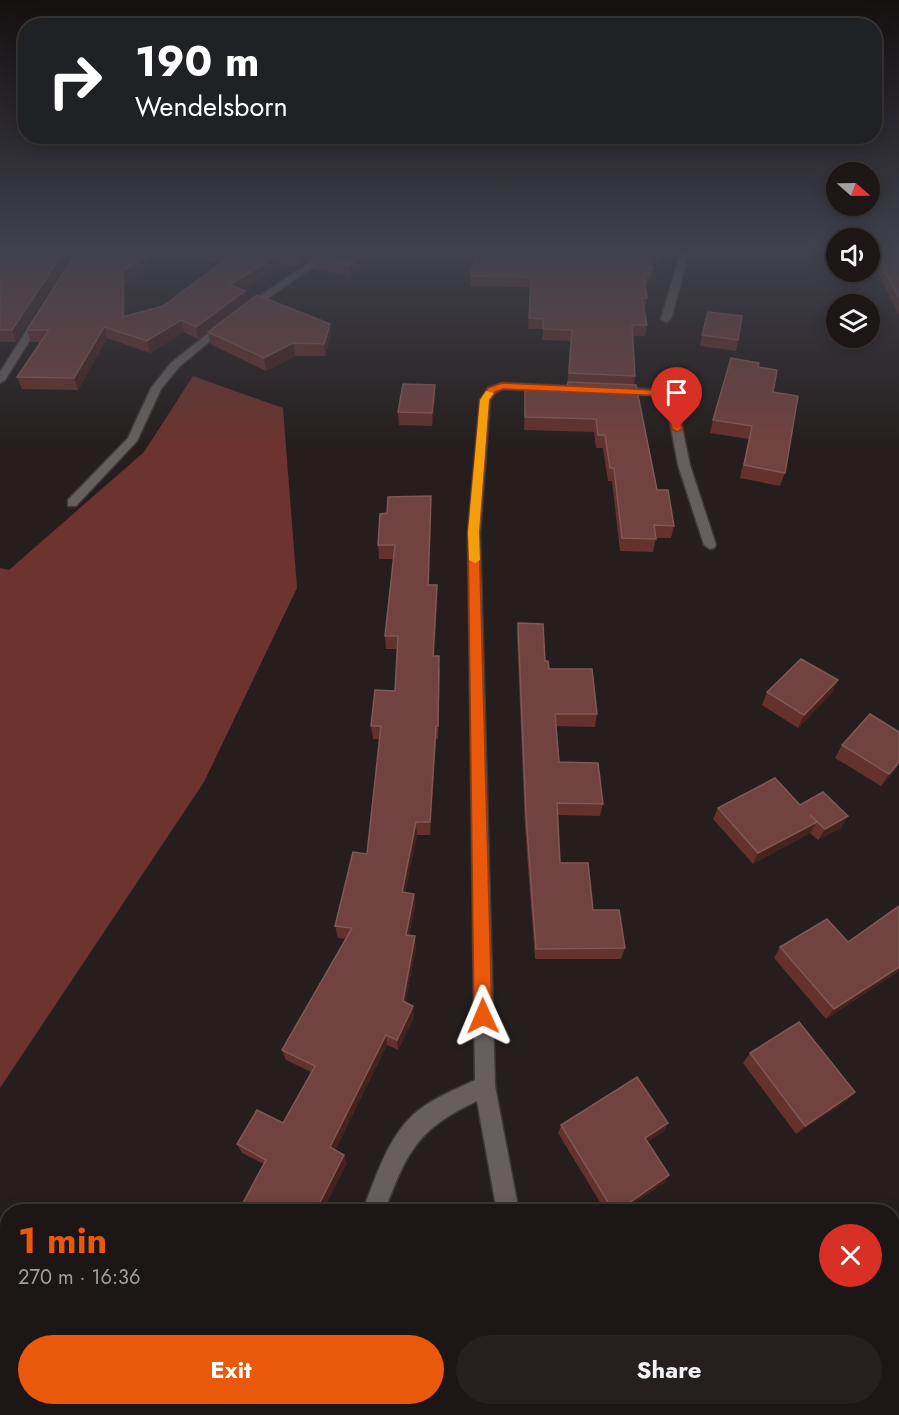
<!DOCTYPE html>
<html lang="en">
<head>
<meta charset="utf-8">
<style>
  :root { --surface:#1c1616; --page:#251f1f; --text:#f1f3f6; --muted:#a09fa1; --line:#3a3535; --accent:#ea580c }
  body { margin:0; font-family:Jost,sans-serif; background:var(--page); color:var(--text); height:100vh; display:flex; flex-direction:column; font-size:22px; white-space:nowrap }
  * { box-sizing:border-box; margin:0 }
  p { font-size:20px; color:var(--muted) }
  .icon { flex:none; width:33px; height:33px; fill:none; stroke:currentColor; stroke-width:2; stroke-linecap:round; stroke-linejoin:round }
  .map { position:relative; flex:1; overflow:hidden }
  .drawer { position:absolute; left:0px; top:1204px; width:900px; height:212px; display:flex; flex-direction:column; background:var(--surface); border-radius:24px 24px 0 0; box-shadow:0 3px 15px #0003,0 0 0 2px var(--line) }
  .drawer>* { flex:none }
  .hud { position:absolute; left:18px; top:18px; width:864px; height:126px; border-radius:24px; box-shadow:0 3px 15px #0003,0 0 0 2px var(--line); background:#202124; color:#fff; overflow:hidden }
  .needle { width:39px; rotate:110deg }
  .controls { position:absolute; left:826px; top:162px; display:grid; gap:12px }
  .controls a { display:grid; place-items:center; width:54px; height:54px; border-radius:50%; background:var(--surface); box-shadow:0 3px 15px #0003,0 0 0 2px var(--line); font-size:30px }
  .pin { position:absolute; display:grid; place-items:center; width:51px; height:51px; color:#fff; margin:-62px -26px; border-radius:50% 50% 50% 0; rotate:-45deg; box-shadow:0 0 6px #0007 }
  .pin .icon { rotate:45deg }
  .me { position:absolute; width:66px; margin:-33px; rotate:359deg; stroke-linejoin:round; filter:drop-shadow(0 0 4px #0008) }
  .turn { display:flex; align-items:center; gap:21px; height:126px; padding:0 18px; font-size:27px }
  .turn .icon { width:78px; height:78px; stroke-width:2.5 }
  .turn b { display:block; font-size:42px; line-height:51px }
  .round { display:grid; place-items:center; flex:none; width:63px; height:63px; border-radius:32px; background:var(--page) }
  .headline { display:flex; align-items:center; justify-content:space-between; height:102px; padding:0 18px }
  h1 { font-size:36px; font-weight:700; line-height:45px; color:var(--accent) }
  .cta { display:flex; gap:12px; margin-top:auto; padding:12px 18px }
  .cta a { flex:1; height:69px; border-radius:36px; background:var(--accent); color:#fff; font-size:24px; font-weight:700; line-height:69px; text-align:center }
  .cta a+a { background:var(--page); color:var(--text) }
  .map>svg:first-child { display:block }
  .forest { fill:#6d342f }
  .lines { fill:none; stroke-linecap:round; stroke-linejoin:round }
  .minor-casing { stroke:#3e3838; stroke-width:3 }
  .minor { fill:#675f5d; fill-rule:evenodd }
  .wall { fill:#64312d }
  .shaded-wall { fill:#46221f }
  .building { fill:#71423f; stroke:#805855; stroke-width:1.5 }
  .route { fill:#ea580c; stroke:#983908; stroke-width:1.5 }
  .slow { fill:#f59e0b }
</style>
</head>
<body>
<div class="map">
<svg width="899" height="1415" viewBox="0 0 899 1415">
  <rect width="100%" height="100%" fill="#251e1d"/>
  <path class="forest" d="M193,376L283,408L297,588L204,782L0,1088V568L9,570L144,452Z"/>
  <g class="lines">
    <g class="minor-casing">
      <g id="minor">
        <path d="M332,248H341L249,311H243V307Z"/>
        <path d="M682,248H690L671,319L666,322L661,319Z"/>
        <path d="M35,317L43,319L5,380L0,383V372Z"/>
        <path d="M221,323L229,325L179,367L161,389L137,441L76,506H68V500L128,438L151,388L171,363Z"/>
        <path d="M502,383L588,387L593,390L588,393L503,389L496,392L490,400L480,533L495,1086L519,1212H497L477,1101C416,1130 408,1151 384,1212H362C375,1180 387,1138 414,1114C431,1099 454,1090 475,1080L468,533L480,400L488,388Z"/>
        <path d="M618,388L670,390L675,393L690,465L716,545L714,548L710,549L704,545L678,465L665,396L614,393V389Z"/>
        <path d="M282,1408H307L305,1415H279Z"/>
        <path d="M579,1408H605L608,1415H581Z"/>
      </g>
    </g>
    <use href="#minor" class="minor"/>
  </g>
  <g class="wall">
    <path d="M0,248H77L16,342H0Z"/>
    <path d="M79,248H110L148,255L150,266L126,283V316L163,306L221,264L196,258L193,248H372L373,255L350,276L314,269L313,259L323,251L299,267L281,264L242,290L245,291L247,302L198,339L184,332L150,353L107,338L78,390L22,389L17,377L41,342H31L27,330Z"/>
    <path d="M490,248H660L657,263H651L653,269L651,279H649L648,284H645L647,298L645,309L644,308L647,325L645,336H633L635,376L634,385L657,490L674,526L671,538H656L653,552L620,551L612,481H608L603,448H596L594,432L524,430L525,390L567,392L570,341L542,340L543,329H528L530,287L470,286L471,276L490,250Z"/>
    <path d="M870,248H899V315L870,257Z"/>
    <path d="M330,324L331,336L325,356H295L266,371L210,344L208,332Z"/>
    <path d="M702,335L738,340L736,351L700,346Z"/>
    <path d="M758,367L773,392L785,473L780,486L740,478L749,439L710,433L713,420Z"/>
    <path d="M435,398L432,426L399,425L398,412Z"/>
    <path d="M431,510L429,585L437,598L434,656L440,670L438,739H436L430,835H417L405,892L414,894L415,906L409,935L416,947L405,1003L413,1006L414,1017L398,1050L387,1045L335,1150L347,1163L322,1212H238L264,1164L242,1153L237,1144L283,1123L311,1072L286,1060L282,1050L346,939L338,938L335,926L367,854L380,739H373L371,726L395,691L397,649H386L385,636L393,559H379L378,545Z"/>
    <path d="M518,623L545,661L549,669L597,714L595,727L556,726L559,762L603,804L600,816L558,815L560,863L593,910L625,948L621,959H535L525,827L517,635Z"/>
    <path d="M767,692L832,693L798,728L762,705Z"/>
    <path d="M842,745L899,765L881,786L835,758Z"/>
    <path d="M800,805L841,828L818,840L810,833L753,864L713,819L718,808Z"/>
    <path d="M899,906V971L826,1019L774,958L780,947L848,942Z"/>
    <path d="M750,1053L855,1092L846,1101L796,1134L743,1063Z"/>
    <path d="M668,1123L664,1131L647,1142L669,1175L665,1182L621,1212H606L558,1133L561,1125Z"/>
    <path d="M713,1408H773L767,1415H717Z"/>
  </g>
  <g class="shaded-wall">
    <path d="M0,248H11L0,260Z"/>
    <path d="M66,248H77L16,342L12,330Z"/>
    <path d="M311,248H329L299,267L298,256Z"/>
    <path d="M369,248H372L373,255L350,276V265Z"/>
    <path d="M280,253L281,264L232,297L230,285Z"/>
    <path d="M148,255L150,266L126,283V329L123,317V271Z"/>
    <path d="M245,291L247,302L198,339L196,327Z"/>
    <path d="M181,320L184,332L150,353L147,341Z"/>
    <path d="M330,324L331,336L325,356L324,344Z"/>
    <path d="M104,327L107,338L78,390L74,378Z"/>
    <path d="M293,343L295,356L266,371L264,358Z"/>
    <path d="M435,385V398L432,426V413Z"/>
    <path d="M431,496V510L429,598L428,585Z"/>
    <path d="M437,585V598L434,670L433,656Z"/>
    <path d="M838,680L832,693L798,728L804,715Z"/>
    <path d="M436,726V739L430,835V822Z"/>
    <path d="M899,762V765L881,786L889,774Z"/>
    <path d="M848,816L841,828L818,840L825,829Z"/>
    <path d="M416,822L417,835L403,904L402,892Z"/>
    <path d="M817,822L810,833L753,864L758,853Z"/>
    <path d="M414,894L415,906L406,947V935Z"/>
    <path d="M415,936L416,947L404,1012L403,1001Z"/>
    <path d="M899,967V971L826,1019L834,1009Z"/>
    <path d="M413,1006L414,1017L398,1050L397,1040Z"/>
    <path d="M386,1035L387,1045L333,1155L330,1147Z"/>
    <path d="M855,1092L846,1101L796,1134L805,1126Z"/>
    <path d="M668,1123L664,1131L640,1146L645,1138Z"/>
    <path d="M344,1155L347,1163L322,1212H315Z"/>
    <path d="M669,1175L665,1182L621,1212H616Z"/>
    <path d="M160,1408H172L168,1415H157Z"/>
  </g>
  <g class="building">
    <path d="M9,248H66L12,330H0V257Z"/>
    <path d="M79,248H110L148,255L123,271V317L163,306L231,256L194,248H311L298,256L280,253L230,285L245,291L196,327L181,320L147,341L104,327L74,378L17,377L49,330H27Z"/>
    <path d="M329,248H369L350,265L313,259Z"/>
    <path d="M490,248H657L658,253H650L653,269H649V274L644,273L647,298H642L647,325H632L635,376L569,373L572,330L543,329V319L529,318L531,277L471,276L476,250H490Z"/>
    <path d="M873,248H899V298Z"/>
    <path d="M257,295L330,324L324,344L293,343L264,358L208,332Z"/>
    <path d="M708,312L742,316L738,340L702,335Z"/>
    <path d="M731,358L759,363L758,367L777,370L773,392L798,396L785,473L744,465L752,426L713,420Z"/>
    <path d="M568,382L636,385L657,490H668L674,526L654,525L656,539L622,538L614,468H610L605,435H598L596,419L525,417V390L567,392Z"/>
    <path d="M403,384L435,385L432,413L398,412Z"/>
    <path d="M431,496L428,585H437L433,656H439L438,726H436L430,822H416L402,892L414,894L406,935L415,936L403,1001L413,1006L397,1040L386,1035L330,1147L344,1155L315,1212H238L266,1160L237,1144L257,1110L283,1123L315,1066L282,1050L352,928L335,926L353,852L367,854L381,726H371L375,690L395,691L398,636H385L395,545H378L380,514L387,513L388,497Z"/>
    <path d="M518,623L543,624L545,661H548L549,669H592L597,714H555L559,762L598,763L603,804L557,803L560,863H588L593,910H619L625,948L536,949L526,815Z"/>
    <path d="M801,659L838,680L804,715L767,692Z"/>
    <path d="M870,714L899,732V762L889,774L842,745Z"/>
    <path d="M775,778L800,805L823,792L848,816L825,829L810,815L817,822L758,853L718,808Z"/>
    <path d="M899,906V967L834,1009L780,947L827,919L848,942Z"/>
    <path d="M799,1022L855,1092L805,1126L750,1053Z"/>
    <path d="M637,1077L668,1123L645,1138L669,1175L616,1212H614L561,1125Z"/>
    <path d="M720,1204L726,1212H710Z"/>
    <path d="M81,1408H160L157,1415H77Z"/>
    <path d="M722,1408H773L767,1415H726Z"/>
  </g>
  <linearGradient id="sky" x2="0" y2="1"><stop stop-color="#141010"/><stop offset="0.56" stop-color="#40414c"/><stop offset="1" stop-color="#40414c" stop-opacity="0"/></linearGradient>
  <rect width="899" height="446" fill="url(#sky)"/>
  <path class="route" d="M502,383L674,391L682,429L677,432L672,429L666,396L503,389L495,392L489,400L479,532L492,1016L490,1022L483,1025L477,1022L474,1016L468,532L480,400L488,388Z"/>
  <path class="slow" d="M486,391L494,393L489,400L479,532L480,560L475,563L469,560L468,532L480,400Z"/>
</svg>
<div class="controls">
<a><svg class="needle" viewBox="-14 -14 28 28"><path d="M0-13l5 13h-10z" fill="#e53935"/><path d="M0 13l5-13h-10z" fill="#a09fa1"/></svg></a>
<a><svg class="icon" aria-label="sound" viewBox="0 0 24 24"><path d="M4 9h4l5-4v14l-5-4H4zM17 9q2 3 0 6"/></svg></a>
<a><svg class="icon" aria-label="layers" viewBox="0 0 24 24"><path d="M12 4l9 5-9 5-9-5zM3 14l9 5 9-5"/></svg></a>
</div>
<div class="pin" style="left:677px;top:429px;background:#d93025"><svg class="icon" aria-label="arrive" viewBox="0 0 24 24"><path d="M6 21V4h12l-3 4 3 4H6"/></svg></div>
<svg class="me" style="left:483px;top:1016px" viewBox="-20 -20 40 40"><path d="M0-17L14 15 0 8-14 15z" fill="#ea580c" stroke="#fff" stroke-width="4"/></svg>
<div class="hud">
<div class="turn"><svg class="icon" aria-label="right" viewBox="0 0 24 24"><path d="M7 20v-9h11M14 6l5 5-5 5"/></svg><div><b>190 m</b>Wendelsborn</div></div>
</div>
<section class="drawer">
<div class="headline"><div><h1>1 min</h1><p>270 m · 16:36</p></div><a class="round" style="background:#d93025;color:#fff"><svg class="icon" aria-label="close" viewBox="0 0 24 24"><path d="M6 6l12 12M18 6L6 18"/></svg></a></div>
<div class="cta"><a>Exit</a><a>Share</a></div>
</section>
</div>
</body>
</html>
